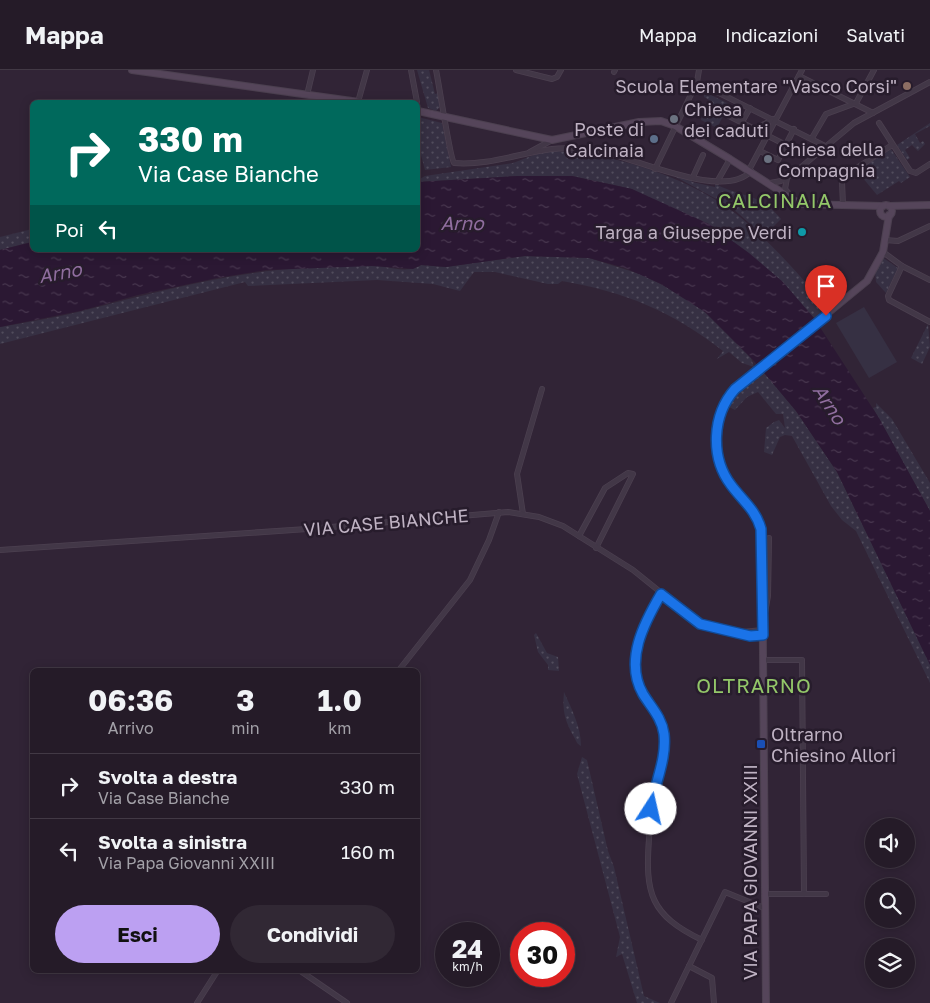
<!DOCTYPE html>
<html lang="it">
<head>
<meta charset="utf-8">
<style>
  :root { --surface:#251b28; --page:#312834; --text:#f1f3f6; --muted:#a3a1a8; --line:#423945; --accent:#bca0f2 }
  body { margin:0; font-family:"Golos Text",sans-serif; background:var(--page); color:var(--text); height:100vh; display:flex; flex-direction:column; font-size:19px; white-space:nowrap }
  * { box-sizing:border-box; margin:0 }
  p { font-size:16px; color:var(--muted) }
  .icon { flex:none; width:28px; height:28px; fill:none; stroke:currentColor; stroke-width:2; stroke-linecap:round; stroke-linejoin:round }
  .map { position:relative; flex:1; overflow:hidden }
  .sheet { position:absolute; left:30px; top:598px; width:390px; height:305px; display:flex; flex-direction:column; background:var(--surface); border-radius:8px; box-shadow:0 2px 12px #0003,0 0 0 1px var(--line) }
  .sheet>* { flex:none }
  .top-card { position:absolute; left:30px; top:30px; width:390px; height:152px; border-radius:8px; box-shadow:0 2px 12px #0003,0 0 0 1px var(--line); background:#00695c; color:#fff; overflow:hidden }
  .controls { position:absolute; left:865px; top:748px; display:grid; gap:10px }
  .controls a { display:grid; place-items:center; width:50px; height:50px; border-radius:50%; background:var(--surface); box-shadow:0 2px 12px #0003,0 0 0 1px var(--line); font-size:25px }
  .speed { position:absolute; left:435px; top:852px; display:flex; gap:10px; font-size:25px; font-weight:700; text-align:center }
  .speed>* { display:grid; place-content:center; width:65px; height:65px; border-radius:50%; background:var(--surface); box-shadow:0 2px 12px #0003,0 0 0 1px var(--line); line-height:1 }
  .speed small { font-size:12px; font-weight:400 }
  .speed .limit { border:8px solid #d22; background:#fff; color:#111 }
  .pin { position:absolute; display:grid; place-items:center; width:42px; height:42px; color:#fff; margin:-51px -21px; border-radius:50% 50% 50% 0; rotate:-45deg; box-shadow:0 0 5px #0007 }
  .pin .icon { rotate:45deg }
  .me { position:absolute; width:55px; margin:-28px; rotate:10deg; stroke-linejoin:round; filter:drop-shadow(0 0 4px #0008) }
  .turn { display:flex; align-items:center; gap:18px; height:105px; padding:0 25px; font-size:22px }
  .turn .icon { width:65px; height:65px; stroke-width:2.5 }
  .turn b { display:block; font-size:35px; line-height:42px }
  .then { display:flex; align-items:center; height:48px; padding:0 25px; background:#0003; gap:10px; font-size:19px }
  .eta { display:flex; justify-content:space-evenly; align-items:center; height:85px; text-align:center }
  .eta b { font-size:30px; font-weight:700; line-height:35px }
  .button { display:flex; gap:10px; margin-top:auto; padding:10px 25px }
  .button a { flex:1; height:58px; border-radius:30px; background:var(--accent); color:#111; font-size:20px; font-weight:700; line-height:58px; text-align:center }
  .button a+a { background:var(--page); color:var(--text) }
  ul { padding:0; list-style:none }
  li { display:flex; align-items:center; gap:15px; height:65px; padding:0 25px; border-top:1px solid var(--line) }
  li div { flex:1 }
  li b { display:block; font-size:19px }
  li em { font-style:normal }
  header { display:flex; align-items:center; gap:30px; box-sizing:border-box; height:70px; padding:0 25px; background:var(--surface); border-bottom:1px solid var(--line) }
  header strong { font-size:24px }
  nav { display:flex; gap:28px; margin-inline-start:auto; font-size:18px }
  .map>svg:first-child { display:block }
  .grass { fill:url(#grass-dots) }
  .garden { fill:#363043 }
  .water { fill:url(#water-ripples) }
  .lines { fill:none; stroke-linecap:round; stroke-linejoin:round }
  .street-casing { stroke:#4c4050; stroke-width:6 }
  .secondary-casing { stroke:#4c4050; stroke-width:8 }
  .street { stroke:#423747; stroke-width:4.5 }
  .secondary { stroke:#55455a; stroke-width:6 }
  .route-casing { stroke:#114b97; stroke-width:12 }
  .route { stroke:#1a73e8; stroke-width:9 }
  .education-dot { fill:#8d6e63; stroke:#271c2c; stroke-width:2 }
  .worship-dot { fill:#6b7280; stroke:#271c2c; stroke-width:2 }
  .service-dot { fill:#5c6f8a; stroke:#271c2c; stroke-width:2 }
  .culture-dot { fill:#0f9aa8; stroke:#271c2c; stroke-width:2 }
  .transit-dot { fill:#1a4fb4; stroke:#271c2c; stroke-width:2 }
  .labels { text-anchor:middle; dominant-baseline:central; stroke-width:5; stroke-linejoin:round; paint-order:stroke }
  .poi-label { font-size:18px; fill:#bfb2c3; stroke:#271c2c; text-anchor:end }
  .street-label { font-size:18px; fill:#bfb2c3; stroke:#271c2c }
  .water-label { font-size:19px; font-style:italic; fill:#906e9f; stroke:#271c2c }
  .quarter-label { font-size:20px; letter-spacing:1px; fill:#93c769; stroke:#271c2c }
</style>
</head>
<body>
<header>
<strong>Mappa</strong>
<nav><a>Mappa</a><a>Indicazioni</a><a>Salvati</a></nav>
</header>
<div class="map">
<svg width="930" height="933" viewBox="0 0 930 933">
  <defs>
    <pattern id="grass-dots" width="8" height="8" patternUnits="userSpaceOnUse" patternTransform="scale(1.25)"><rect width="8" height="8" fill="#363043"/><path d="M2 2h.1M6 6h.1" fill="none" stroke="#514c5c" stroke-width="1.8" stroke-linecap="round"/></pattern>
    <pattern id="water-ripples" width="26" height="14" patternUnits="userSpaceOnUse" patternTransform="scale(1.25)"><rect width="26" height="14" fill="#2b1833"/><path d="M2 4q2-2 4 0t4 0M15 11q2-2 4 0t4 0" fill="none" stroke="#48374f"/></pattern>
  </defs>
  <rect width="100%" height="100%" fill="#312436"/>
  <g class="grass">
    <path d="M417,0H429L435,24L438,23L440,37L436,41L428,38Z"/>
    <path d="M704,25H711L729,34L717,58L701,50L703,40L708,37L706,34L709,30L704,27Z"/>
    <path d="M418,47L442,53L451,97L425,100L418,74Z"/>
    <path d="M930,53V56L915,64L920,73L923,71L925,74L918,81L912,75L905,80L910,88L907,90L897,75Z"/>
    <path d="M891,79L910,107L901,113L899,111L877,125L857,101Z"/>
    <path d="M556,81C615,83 694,109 740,147C773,174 800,206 827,237L814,248L632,119L572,106H518L418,112V110L425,106L513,93L539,83Z"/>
    <path d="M674,106L691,109L692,112L715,117V114C743,128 759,122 781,149L764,166L731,137Z"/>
    <path d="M32,159V172L0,180V167Z"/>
    <path d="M525,186L589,188L643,205L678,223L705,242L751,288L754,297L742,293L729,282L717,289L723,281C672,241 625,222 562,211L558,214H548L495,202H474L460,221L433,214L377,210L248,216L245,212L0,274V257C27,252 55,248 82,241C155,222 226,203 301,198C324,197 363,192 385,197C395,199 412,202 421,195L446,197Z"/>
    <path d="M882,187L898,198L886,223L876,212L875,201Z"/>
    <path d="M928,254L930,277L922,294L911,288Z"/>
    <path d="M763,301L796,341L837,402L930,594V613L856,461L842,450L831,436L792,366L785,365L780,367L772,385L764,382L766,358L774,352L779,350L785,358L783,344H776L758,322L747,327L735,340L729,337L744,316Z"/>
    <path d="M876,333L892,349L930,413V441L873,338L876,337Z"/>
    <path d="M536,563L547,583L558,587L559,601L548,600V595L538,582L534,565Z"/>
    <path d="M564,622C572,640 581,657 581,676C576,673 577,672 574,667C565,651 562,641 564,622Z"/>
    <path d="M582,687L587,690L608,781L614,797L644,926L660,933H637L622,884L616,887L620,867L577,704Z"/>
  </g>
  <path class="garden" d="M864,237L897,292L869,308L836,253Z"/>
  <path class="water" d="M518,106H572L632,119L709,154L749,183L783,212L814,248L879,348L930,441V595L837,402L796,341L754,291L705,242L661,214L625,198L589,188L525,186L446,197L421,195L413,199L372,196L266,200L217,208L138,225L80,241L0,257V180L32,172V180H418V112Z"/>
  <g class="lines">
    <g class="street-casing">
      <g id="street">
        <path d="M411,0L417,32"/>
        <path d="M436,0C439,14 450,88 454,93C487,96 520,83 552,79C568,77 586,79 602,82C636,88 724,131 751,101"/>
        <path d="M516,0L552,9L557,7L561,0"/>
        <path d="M614,2L615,0"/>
        <path d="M799,6L873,43"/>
        <path d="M697,12L827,77"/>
        <path d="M307,25L313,0"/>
        <path d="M358,32L367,0"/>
        <path d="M725,44L786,75"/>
        <path d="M742,52L750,38"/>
        <path d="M879,53L910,101L916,103L930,94"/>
        <path d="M755,59L774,49"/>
        <path d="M812,68L826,44L856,33L874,0"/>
        <path d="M760,81L778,90L794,59"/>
        <path d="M530,82L552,70"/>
        <path d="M655,99L697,12L699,0"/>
        <path d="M749,100L802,0"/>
        <path d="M693,107L703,85"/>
        <path d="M787,108L785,119L790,125"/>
        <path d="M717,112L730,89"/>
        <path d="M770,113L781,111L794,103L854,53L930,12"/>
        <path d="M843,135L842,112L846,105L892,75"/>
        <path d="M885,170L898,171L930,156"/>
        <path d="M883,182L902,196L930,210"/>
        <path d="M902,196L888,226L889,230L930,252"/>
        <path d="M523,444L517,404L542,319"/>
        <path d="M579,466L605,418L628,403L633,404L596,478"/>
        <path d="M0,480L307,459L508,442L539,447L563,456L633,500L700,554L750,566L763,565"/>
        <path d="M661,524C644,553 624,591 643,623C652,638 663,649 664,667C665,687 658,705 653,723C650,738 650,754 649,769C645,823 650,845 702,870"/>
        <path d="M764,549L768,526L769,468"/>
        <path d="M742,562L763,560"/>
        <path d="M764,590H802L804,824"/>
        <path d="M399,600L470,510L489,470L499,442"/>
        <path d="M764,824H826"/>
        <path d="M689,896L712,908L714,933"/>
        <path d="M299,900L347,933"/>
        <path d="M197,933L218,900"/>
        <path d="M671,933L725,822L764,838"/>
      </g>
    </g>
    <g class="secondary-casing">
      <g id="secondary">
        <path d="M132,0L359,32"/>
        <path d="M418,41L552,70L639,52L661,51L675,56L730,89L800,134L883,136"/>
        <circle cx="886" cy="141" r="6"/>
        <path d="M889,136L930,135"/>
        <path d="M766,933L762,467C760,443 744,433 731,415C710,387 711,345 735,319L867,211L883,182L889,145"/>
      </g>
    </g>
    <use href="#street" class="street"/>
    <use href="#secondary" class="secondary"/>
  </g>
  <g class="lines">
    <g class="route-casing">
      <path id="route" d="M651,739C654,714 667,690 664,664C662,648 651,637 643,624C624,591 644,553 661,524L700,554L750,566L763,565L761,459C756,440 742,430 731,415C710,387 712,345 735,319L826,246"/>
    </g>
    <use href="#route" class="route"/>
  </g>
  <circle class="education-dot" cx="907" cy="16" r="5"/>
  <g class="worship-dot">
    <circle cx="674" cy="49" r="5"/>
    <circle cx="768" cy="89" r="5"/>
  </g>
  <circle class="service-dot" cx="654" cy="69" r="5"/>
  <circle class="culture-dot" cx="802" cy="162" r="5"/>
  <rect class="transit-dot" x="756" y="669" width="10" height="10" rx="2.5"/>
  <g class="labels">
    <g class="poi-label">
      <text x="897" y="16">Scuola Elementare "Vasco Corsi"</text>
      <text x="684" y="39" text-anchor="start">Chiesa<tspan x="684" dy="21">dei caduti</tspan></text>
      <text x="644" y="59">Poste di<tspan x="644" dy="21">Calcinaia</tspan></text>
      <text x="778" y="79" text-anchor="start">Chiesa della<tspan x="778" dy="21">Compagnia</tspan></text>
      <text x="792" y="162">Targa a Giuseppe Verdi</text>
      <text x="771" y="664" text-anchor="start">Oltrarno<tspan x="771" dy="21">Chiesino Allori</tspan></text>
    </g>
    <g class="street-label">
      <text transform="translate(386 452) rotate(-5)">VIA CASE BIANCHE</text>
      <text transform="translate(750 802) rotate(-90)">VIA PAPA GIOVANNI XXIII</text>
    </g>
    <g class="water-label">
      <text x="462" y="152">Arno</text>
      <text transform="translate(60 202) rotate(-10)">Arno</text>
      <text transform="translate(830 334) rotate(57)">Arno</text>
    </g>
    <g class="quarter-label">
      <text x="775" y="130">CALCINAIA</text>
      <text x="754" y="615">OLTRARNO</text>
    </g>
  </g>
</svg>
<div class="controls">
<a><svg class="icon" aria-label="sound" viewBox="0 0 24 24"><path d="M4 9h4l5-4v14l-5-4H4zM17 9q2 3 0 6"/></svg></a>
<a><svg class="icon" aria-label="search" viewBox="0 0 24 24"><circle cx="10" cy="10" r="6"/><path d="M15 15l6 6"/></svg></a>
<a><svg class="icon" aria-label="layers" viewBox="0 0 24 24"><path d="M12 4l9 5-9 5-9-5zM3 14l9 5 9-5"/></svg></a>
</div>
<div class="speed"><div>24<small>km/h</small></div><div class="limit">30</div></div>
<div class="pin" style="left:826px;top:246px;background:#d93025"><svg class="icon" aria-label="arrive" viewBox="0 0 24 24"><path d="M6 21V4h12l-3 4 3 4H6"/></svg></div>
<svg class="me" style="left:651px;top:739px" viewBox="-20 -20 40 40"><circle r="19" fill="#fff"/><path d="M0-13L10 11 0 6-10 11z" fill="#1a73e8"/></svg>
<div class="top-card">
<div class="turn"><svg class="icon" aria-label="right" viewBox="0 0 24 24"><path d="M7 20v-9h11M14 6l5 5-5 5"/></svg><div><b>330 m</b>Via Case Bianche</div></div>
<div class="then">Poi<svg class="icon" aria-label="left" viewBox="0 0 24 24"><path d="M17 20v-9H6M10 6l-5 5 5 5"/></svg></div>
</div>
<section class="sheet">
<div class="eta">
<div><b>06:36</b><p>Arrivo</p></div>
<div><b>3</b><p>min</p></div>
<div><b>1.0</b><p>km</p></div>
</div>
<ul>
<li><svg class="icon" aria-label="right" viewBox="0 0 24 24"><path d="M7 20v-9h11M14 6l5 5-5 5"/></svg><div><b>Svolta a destra</b><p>Via Case Bianche</p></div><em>330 m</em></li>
<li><svg class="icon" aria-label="left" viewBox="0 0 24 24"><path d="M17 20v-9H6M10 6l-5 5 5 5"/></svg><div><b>Svolta a sinistra</b><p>Via Papa Giovanni XXIII</p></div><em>160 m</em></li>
</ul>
<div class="button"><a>Esci</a><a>Condividi</a></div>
</section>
</div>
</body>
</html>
